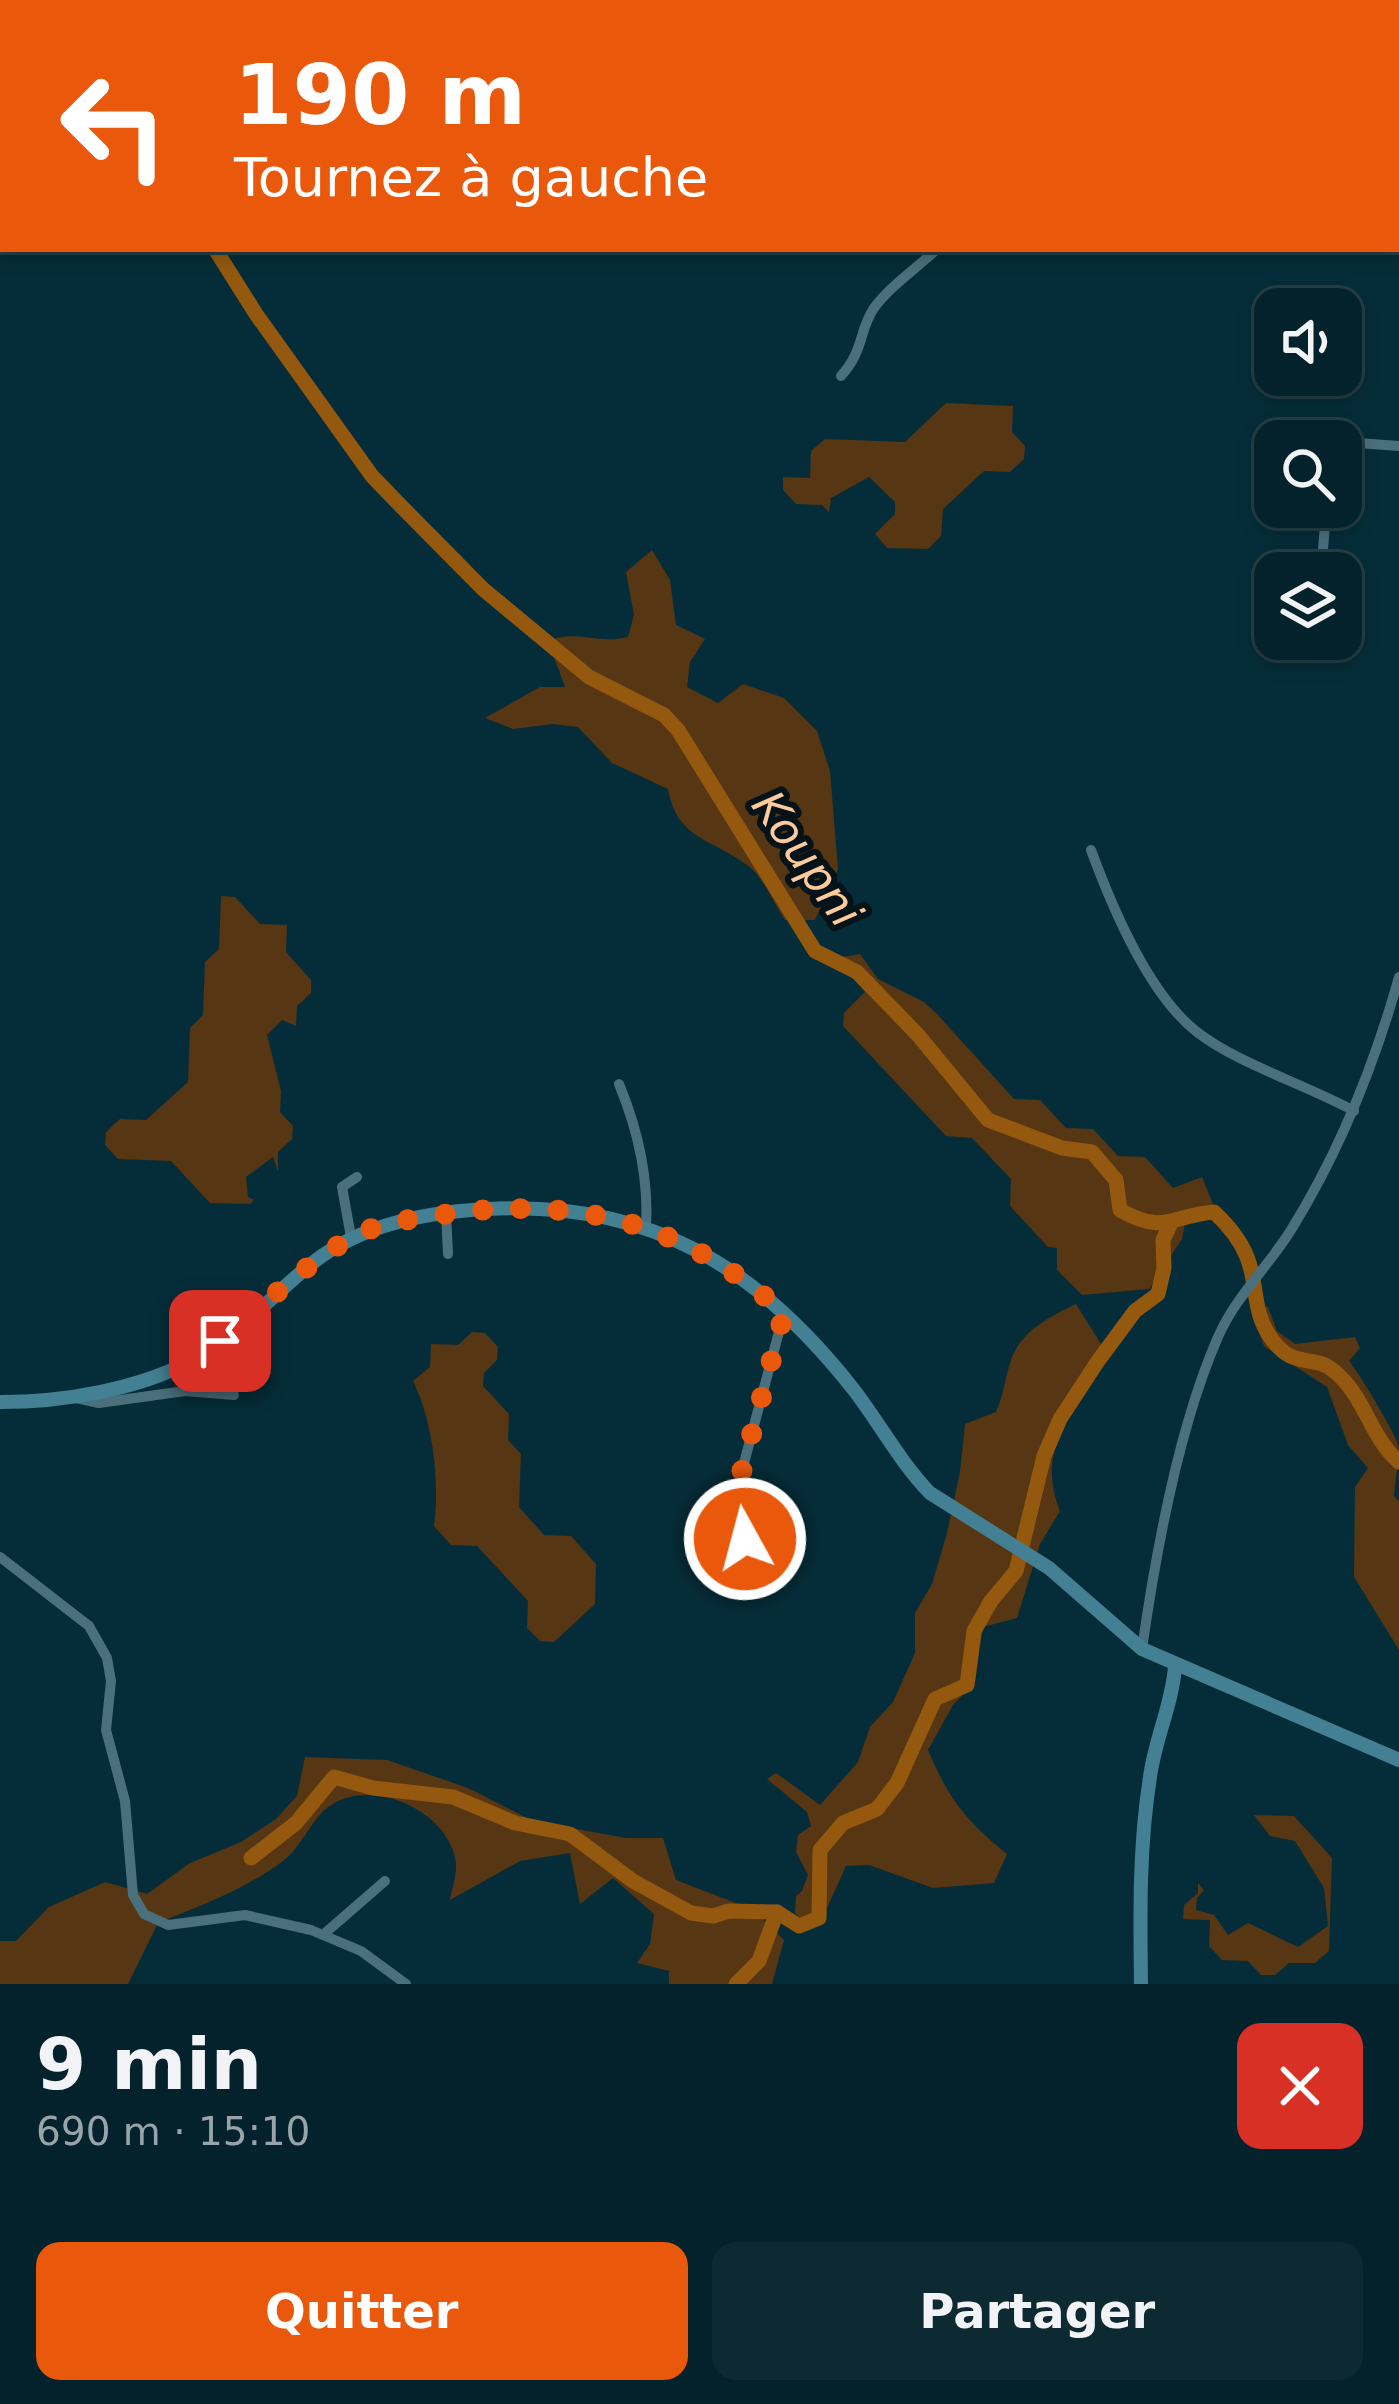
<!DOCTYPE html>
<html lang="fr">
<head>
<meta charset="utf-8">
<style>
  :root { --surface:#04222b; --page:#0d2a33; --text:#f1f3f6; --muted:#97a4a9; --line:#253f47; --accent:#ea580c }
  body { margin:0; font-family:"DejaVu Sans",sans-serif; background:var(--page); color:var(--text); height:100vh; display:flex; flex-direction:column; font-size:45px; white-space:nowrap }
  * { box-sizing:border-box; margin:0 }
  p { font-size:39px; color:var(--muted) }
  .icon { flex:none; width:66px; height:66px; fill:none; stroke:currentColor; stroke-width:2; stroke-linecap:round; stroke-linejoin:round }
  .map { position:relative; height:1984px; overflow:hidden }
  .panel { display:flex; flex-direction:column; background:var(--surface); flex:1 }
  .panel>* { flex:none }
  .banner { position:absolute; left:0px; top:0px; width:1401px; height:252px; box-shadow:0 6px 18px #0003,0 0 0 3px var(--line); background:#ea580c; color:#fff; overflow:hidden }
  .buttons { position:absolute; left:1254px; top:288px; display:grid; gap:24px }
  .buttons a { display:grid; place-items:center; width:108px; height:108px; border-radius:24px; background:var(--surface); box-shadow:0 6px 18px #0003,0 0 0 3px var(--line); font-size:60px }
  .pin { position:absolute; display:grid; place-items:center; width:102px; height:102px; color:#fff; margin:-51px; border-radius:24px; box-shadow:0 6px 18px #0006 }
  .me { position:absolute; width:132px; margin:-66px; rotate:353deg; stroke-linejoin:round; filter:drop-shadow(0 0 9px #0008) }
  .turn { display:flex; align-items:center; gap:42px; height:252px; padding:0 36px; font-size:54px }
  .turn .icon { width:156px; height:156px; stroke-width:2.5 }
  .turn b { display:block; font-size:84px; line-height:102px }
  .round { display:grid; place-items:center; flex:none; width:126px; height:126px; border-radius:24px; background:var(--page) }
  .head { display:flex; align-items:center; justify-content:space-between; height:204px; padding:0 36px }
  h1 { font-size:72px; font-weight:700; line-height:90px }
  .primary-button { display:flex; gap:24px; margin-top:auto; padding:24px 36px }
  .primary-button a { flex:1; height:138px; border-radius:24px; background:var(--accent); color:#fff; font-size:48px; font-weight:700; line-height:138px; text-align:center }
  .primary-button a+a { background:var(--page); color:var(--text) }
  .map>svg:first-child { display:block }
  .green { fill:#563613 }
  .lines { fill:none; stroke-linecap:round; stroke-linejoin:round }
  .river { stroke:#94590f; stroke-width:15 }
  .street { stroke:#4a707d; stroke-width:10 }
  .secondary { stroke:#448093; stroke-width:14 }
  .route { stroke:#ea580c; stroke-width:21; stroke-dasharray:0 37.8 }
  .labels { text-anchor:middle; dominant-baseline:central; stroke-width:12; stroke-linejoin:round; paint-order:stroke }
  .water-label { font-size:45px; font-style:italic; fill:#fdcb9b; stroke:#051319 }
</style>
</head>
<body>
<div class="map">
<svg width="1399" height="1984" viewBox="0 0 1399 1984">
  <rect width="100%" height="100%" fill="#052d39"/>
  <g class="green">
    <path d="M946,403L1013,406L1012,432L1025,446L1024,459L1010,472L984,471L943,509L941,536L928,549L887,548L875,534L895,514V502L869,477L831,498L829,512L822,505L796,504L783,490V477L810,478L811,451L825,439L905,442Z"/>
    <path d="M652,550L670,580L676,625L705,639L690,662L687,687L718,703L743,684L784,698L817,731L830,771L838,869L815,920H785C774,904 763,876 747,865C713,839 677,840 668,789L612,763L578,727L553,724L513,729L485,718L540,687H565L548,641C580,629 595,645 628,637L634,615L626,572Z"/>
    <path d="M221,896L235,897L260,924L287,925L286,952L311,980V993L297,1006L296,1026L282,1020L267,1035L281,1091L280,1112L293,1126L292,1139L278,1152V1172L273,1157L246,1177L248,1197L254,1200L250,1204L210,1203L171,1161L118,1159L105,1145L106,1132L120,1119L146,1120L188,1082L190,1028L203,1015L205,962L219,949Z"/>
    <path d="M860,954L878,979L924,1002L937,1014L1014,1099L1040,1100L1066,1128L1093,1129L1118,1156L1145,1157L1173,1188L1202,1177L1217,1214L1185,1223L1182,1239L1149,1289L1082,1295L1057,1270V1248L1048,1247L1010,1206L1011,1179L972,1138L946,1136L843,1026L844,1013L865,992L836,958Z"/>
    <path d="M1076,1304L1101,1344C1095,1361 1090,1382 1081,1397C1056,1438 1042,1464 1060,1511L1040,1544L1017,1618L983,1627L975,1682L953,1705L928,1750C948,1798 966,1821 1007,1854L994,1883L933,1888L869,1865L846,1866L827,1908L808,1925L795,1913L796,1896L802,1891L808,1875L796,1852L798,1835L811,1826L807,1812L767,1779L776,1773L820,1805L858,1762L870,1727L893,1702L915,1653V1613L932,1584L947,1533L960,1472L965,1424L996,1412C1003,1396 1005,1380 1010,1363C1019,1332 1049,1317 1076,1304Z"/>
    <path d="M1250,1306L1268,1307L1277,1331L1295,1344L1355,1337L1360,1348L1349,1361C1358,1371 1397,1436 1399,1447C1399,1464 1395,1479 1394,1496L1399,1502V1650L1354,1577L1355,1487L1368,1468L1348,1445L1327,1387L1264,1346Z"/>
    <path d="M472,1332L485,1333L498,1347L497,1360L484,1373L483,1386L509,1414L508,1440L521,1454L519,1507L544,1535L571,1536L596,1564L595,1604L554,1642L540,1641L527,1628L528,1601L477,1546L451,1545L434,1526C440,1481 433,1422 413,1381L430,1367L431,1344L458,1345Z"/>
    <path d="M305,1757L387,1760L468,1788L533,1821L626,1838H663L676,1880L754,1910L784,1940L772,1984H669V1971L637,1963L650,1944L654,1914L613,1878L580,1904L570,1853L520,1861L450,1900C452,1889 457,1874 456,1863C450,1812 374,1777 331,1805C312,1817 302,1847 283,1861C246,1889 200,1906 158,1923L128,1984H0V1941H16L49,1907L105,1882L147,1894L190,1863L241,1842L276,1819L297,1796Z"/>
    <path d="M1254,1815L1294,1816L1332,1858L1329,1951L1315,1963H1289L1275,1975H1261L1248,1961L1222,1960L1209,1946L1210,1920L1183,1919L1184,1905L1198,1893V1883L1204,1890L1197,1898L1196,1910L1214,1915L1228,1935L1248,1923L1298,1947L1328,1926L1324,1888L1295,1841L1270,1836Z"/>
  </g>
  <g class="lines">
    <g class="river">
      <path d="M0,13L3,14"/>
      <path d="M215,249L256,314L372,476L399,504L483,589L589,677L664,715L678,730L815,951L857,972L918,1035L988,1120L1062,1148L1092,1152L1116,1180L1120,1210C1164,1235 1170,1216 1214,1212C1228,1225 1240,1239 1247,1257C1258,1284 1252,1312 1271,1338C1294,1371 1313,1353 1334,1371C1366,1397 1369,1436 1399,1462"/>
      <path d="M251,1858L296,1823L334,1777L373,1788L453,1797L515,1823L570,1834L633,1881L691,1913L713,1916L729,1911L777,1912L799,1926L819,1918L820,1850L843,1823L877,1809L897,1783L935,1699L967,1685L974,1631L991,1601L1016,1571L1044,1456L1060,1419L1098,1361L1135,1311L1158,1294L1164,1268L1163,1240L1171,1223"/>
      <path d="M736,1984L759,1961L777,1912"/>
    </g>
    <g class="street">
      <path d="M605,3L606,0"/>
      <path d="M1188,3L1191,0"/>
      <path d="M965,249H969"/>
      <path d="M841,376C865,349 858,332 874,308C890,286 917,268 937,249"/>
      <path d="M1341,481L1358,443L1399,446"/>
      <path d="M1321,573L1325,525L1332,507"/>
      <path d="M1091,850C1112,907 1148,994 1197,1032C1238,1064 1307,1085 1354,1111"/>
      <path d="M619,1084C638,1130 649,1178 646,1228"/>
      <path d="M446,1214L448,1254"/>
      <path d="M351,1237L342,1187L357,1177"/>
      <path d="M76,1398L99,1403L185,1391L234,1395"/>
      <path d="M773,1547C750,1540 732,1537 732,1508L784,1313"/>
      <path d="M0,1557L89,1626L107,1658L111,1681L106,1730L125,1801L133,1895L144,1914L168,1925L245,1915L311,1930L361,1951L406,1984"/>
      <path d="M1142,1649C1156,1551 1178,1428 1218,1337C1236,1296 1268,1267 1291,1230C1340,1151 1374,1066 1399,977"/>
      <path d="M324,1934L385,1881"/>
    </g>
    <g class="secondary">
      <path d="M1354,0L1358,3"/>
      <path d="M1398,31H1399"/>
      <path d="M0,1402C63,1402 138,1390 195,1359C240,1334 275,1292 315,1261C363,1224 427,1212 487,1209C648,1200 756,1265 854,1390C880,1424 900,1462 930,1493L1049,1568L1142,1649L1399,1760"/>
      <path d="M1141,1984C1140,1914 1139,1847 1150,1777C1155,1739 1172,1705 1175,1667"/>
    </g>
  </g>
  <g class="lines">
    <path class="route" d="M220,1341C263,1307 302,1266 349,1239C377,1222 414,1219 446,1214C578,1196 683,1222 784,1313L732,1508L736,1530L745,1539"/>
  </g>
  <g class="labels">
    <g class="water-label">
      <text transform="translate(807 859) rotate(55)">Koupni</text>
    </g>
  </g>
</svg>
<div class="buttons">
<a><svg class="icon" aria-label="sound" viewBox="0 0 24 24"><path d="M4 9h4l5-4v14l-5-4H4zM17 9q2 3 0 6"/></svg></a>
<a><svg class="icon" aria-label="search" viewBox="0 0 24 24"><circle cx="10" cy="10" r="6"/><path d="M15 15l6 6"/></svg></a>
<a><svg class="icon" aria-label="layers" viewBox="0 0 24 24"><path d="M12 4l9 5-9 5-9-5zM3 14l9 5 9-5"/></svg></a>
</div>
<div class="pin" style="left:220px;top:1341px;background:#d93025"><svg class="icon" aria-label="arrive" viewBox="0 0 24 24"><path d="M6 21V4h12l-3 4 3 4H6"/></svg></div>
<svg class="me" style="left:745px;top:1539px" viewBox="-20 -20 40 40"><circle r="17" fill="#ea580c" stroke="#fff" stroke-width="3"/><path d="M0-11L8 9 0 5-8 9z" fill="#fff"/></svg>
<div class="banner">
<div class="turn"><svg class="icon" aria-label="left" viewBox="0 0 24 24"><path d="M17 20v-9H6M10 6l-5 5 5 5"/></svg><div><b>190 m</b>Tournez à gauche</div></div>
</div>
</div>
<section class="panel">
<div class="head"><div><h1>9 min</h1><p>690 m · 15:10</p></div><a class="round" style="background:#d93025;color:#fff"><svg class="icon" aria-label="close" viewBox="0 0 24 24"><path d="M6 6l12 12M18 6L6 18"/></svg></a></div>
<div class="primary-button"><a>Quitter</a><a>Partager</a></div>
</section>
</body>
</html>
